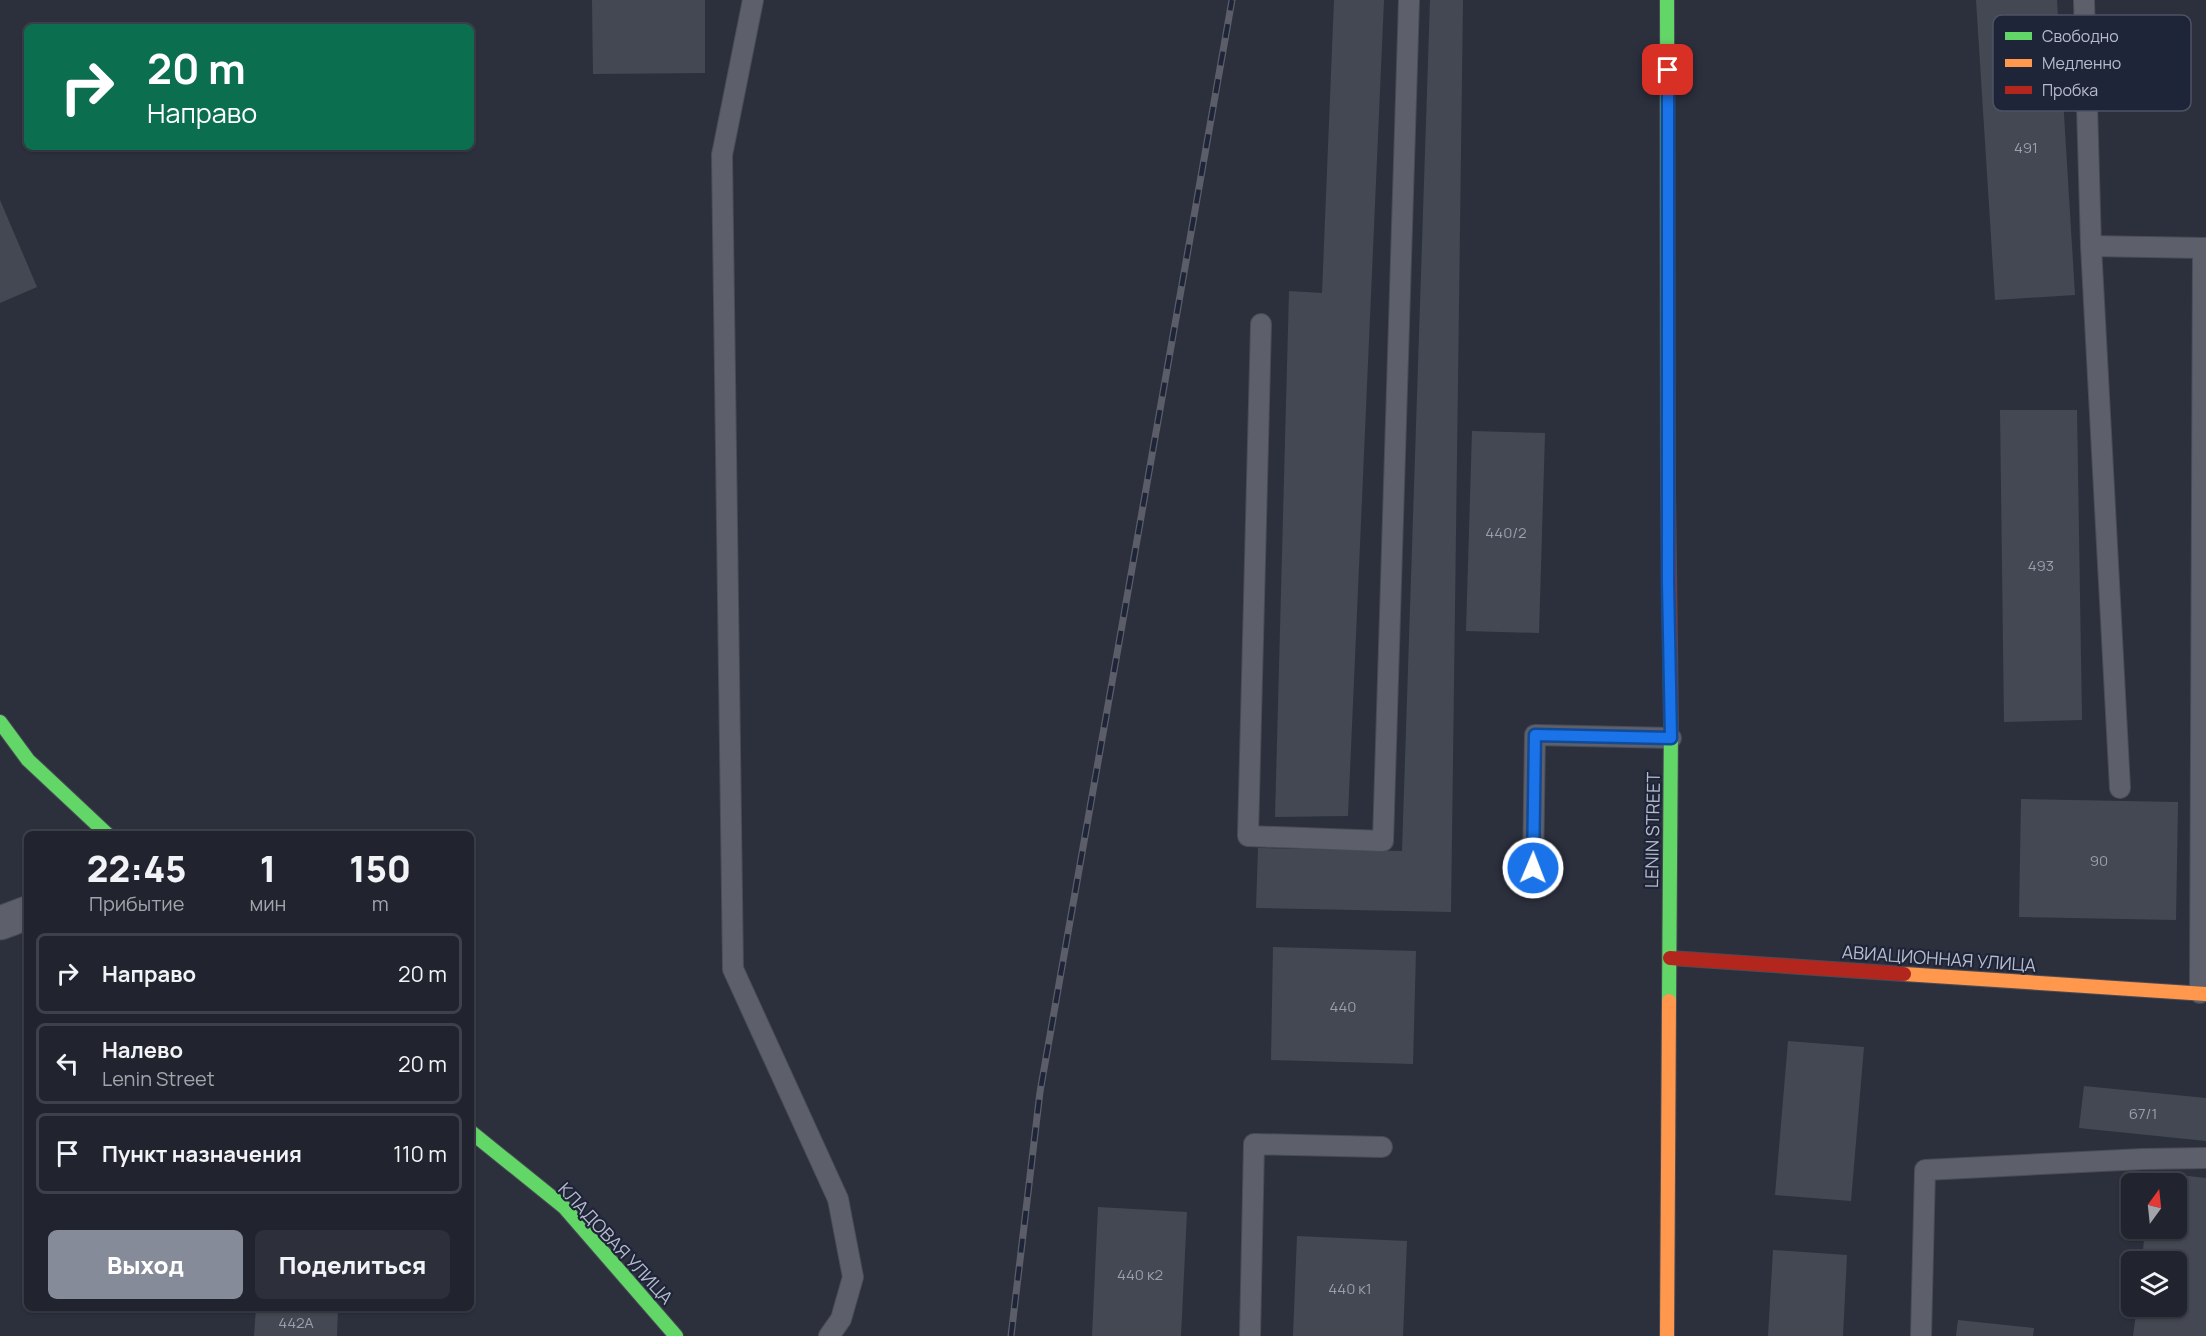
<!DOCTYPE html>
<html lang="ru">
<head>
<meta charset="utf-8">
<style>
  :root { --surface:#21242e; --page:#2d303a; --text:#f1f3f6; --muted:#a2a4aa; --line:#3e414a; --accent:#868b9a }
  body { margin:0; font-family:Manrope,sans-serif; background:var(--page); color:var(--text); height:100vh; display:flex; flex-direction:column; font-size:22px; white-space:nowrap }
  * { box-sizing:border-box; margin:0 }
  p { font-size:20px; color:var(--muted) }
  .icon { flex:none; width:33px; height:33px; fill:none; stroke:currentColor; stroke-width:2; stroke-linecap:round; stroke-linejoin:round }
  .map { position:relative; flex:1; overflow:hidden }
  .side { position:absolute; left:24px; top:831px; width:450px; height:480px; display:flex; flex-direction:column; background:var(--surface); border-radius:9px; box-shadow:0 2px 4px #0004,0 0 0 2px var(--line) }
  .side>* { flex:none }
  .guide { position:absolute; left:24px; top:24px; width:450px; height:126px; border-radius:9px; box-shadow:0 2px 4px #0004,0 0 0 2px var(--line); background:#0b6e4f; color:#fff; overflow:hidden }
  .needle { width:39px; rotate:15deg }
  .tools { position:absolute; left:2121px; top:1173px; display:grid; gap:12px }
  .tools a { display:grid; place-items:center; width:66px; height:66px; border-radius:9px; background:var(--surface); box-shadow:0 2px 4px #0004,0 0 0 2px var(--line); font-size:30px }
  .pin { position:absolute; display:grid; place-items:center; width:51px; height:51px; color:#fff; margin:-26px; border-radius:12px; box-shadow:0 3px 9px #0006 }
  .me { position:absolute; width:66px; margin:-33px; rotate:1deg; stroke-linejoin:round; filter:drop-shadow(0 0 4px #0008) }
  .turn { display:flex; align-items:center; gap:21px; height:126px; padding:0 24px; font-size:27px }
  .turn .icon { width:78px; height:78px; stroke-width:2.5 }
  .turn b { display:block; font-size:42px; line-height:51px }
  .eta { display:flex; justify-content:space-evenly; align-items:center; height:102px; text-align:center }
  .eta b { font-size:36px; font-weight:800; line-height:42px }
  .button { display:flex; gap:12px; margin-top:auto; padding:12px 24px }
  .button a { flex:1; height:69px; border-radius:9px; background:var(--accent); color:#fff; font-size:24px; font-weight:800; line-height:69px; text-align:center }
  .button a+a { background:var(--page); color:var(--text) }
  ul { padding:0; list-style:none }
  li { display:flex; align-items:center; gap:18px; height:81px; margin:0 12px 9px; padding:0 12px; border:3px solid var(--line); border-radius:9px }
  li div { flex:1 }
  li b { display:block; font-size:22px }
  li em { font-style:normal }
  .map>svg:first-child { display:block }
  .building { fill:#444852 }
  .lines { fill:none; stroke-linecap:round; stroke-linejoin:round }
  .lane-casing { stroke:#494c55; stroke-width:22 }
  .street-casing { stroke:#494c55; stroke-width:35 }
  .fast-casing { stroke:#494c55; stroke-width:16 }
  .slow-casing { stroke:#494c55; stroke-width:16 }
  .jam-casing { stroke:#494c55; stroke-width:16 }
  .lane { stroke:#5d606a; stroke-width:20 }
  .street { stroke:#5d606a; stroke-width:33 }
  .fast { stroke:#63d668; stroke-width:14 }
  .slow { stroke:#ff974d; stroke-width:14 }
  .jam { stroke:#b3261e; stroke-width:14 }
  .rail-casing { stroke:#5b5e68; stroke-width:7 }
  .rail { stroke:#1f2538; stroke-width:4.5; stroke-dasharray:14; stroke-linecap:butt }
  .route-casing { stroke:#114b97; stroke-width:15 }
  .route { stroke:#1a73e8; stroke-width:10 }
  .labels { text-anchor:middle; dominant-baseline:central; stroke-width:4.5; stroke-linejoin:round; paint-order:stroke }
  .number-label { font-size:15px; fill:#9a9fae }
  .street-label { font-size:18px; fill:#b7bccc; stroke:#1f2538 }
  .key { fill:#1f2538; stroke:#4d5264; stroke-width:1.5 }
  .key-label { font-size:16px; fill:#b7bccc }
</style>
</head>
<body>
<div class="map">
<svg width="2206" height="1336" viewBox="0 0 2206 1336">
  <rect width="100%" height="100%" fill="#2c303d"/>
  <g class="building">
    <path d="M592,0H705V73L593,74Z"/>
    <path d="M1334,0H1384L1348,816L1275,817L1289,291L1322,293Z"/>
    <path d="M1430,0H1463L1451,912L1256,908L1258,848L1402,851Z"/>
    <path d="M1976,0H2057L2075,295L1995,300Z"/>
    <path d="M0,200L37,287L0,303Z"/>
    <path d="M2000,410H2077L2082,720L2004,722Z"/>
    <path d="M1472,431L1545,433L1539,633L1466,631Z"/>
    <path d="M2021,799L2178,802L2176,920L2019,917Z"/>
    <path d="M1273,947L1416,951L1413,1064L1271,1060Z"/>
    <path d="M1788,1041L1864,1047L1851,1201L1775,1195Z"/>
    <path d="M2084,1086L2206,1098V1141L2079,1128Z"/>
    <path d="M2152,1172L2206,1178V1336H2133L2137,1306H2176V1262H2142L2145,1228H2176V1184H2151Z"/>
    <path d="M1098,1207L1187,1212L1181,1336H1092Z"/>
    <path d="M1297,1236L1407,1241L1403,1336H1293Z"/>
    <path d="M1773,1250L1847,1255L1843,1336H1768Z"/>
    <path d="M256,1308H338L337,1336H254Z"/>
    <path d="M1958,1320L2034,1328L2033,1336H1956Z"/>
  </g>
  <g class="lines">
    <g class="lane-casing">
      <g id="lane">
        <path d="M753,0L722,155L733,969L838,1199L853,1277L841,1319L829,1336"/>
        <path d="M2084,0L2091,246"/>
        <path d="M1261,324L1248,836L1383,841L1409,0"/>
        <path d="M2120,788L2091,246L2203,248"/>
        <path d="M1533,868L1535,735L1671,738"/>
        <path d="M2200,993L2203,248H2206"/>
        <path d="M1250,1336L1254,1144L1382,1147"/>
        <path d="M1921,1336L1925,1170L2143,1159L2206,1158"/>
      </g>
    </g>
    <g class="street-casing">
      <path id="street" d="M0,923L27,913"/>
    </g>
    <g class="fast-casing">
      <g id="fast">
        <path d="M1667,0L1668,490"/>
        <path d="M0,722L28,760L107,834"/>
        <path d="M1669,1001L1671,724"/>
        <path d="M471,1132L564,1207L676,1336"/>
      </g>
    </g>
    <g class="slow-casing">
      <g id="slow">
        <path d="M1904,974L2206,994"/>
        <path d="M1667,1336L1669,1001"/>
      </g>
    </g>
    <g class="jam-casing">
      <g id="jam">
        <path d="M1668,490L1671,724"/>
        <path d="M1670,958L1904,974"/>
      </g>
    </g>
    <use href="#lane" class="lane"/>
    <use href="#street" class="street"/>
    <use href="#fast" class="fast"/>
    <use href="#slow" class="slow"/>
    <use href="#jam" class="jam"/>
    <g class="rail-casing">
      <path id="rail" d="M1011,1336L1040,1092L1232,0"/>
    </g>
    <use href="#rail" class="rail"/>
  </g>
  <g class="lines">
    <g class="route-casing">
      <path id="route" d="M1533,868L1535,735L1671,738L1668,582V70"/>
    </g>
    <use href="#route" class="route"/>
  </g>
  <g class="labels">
    <g class="number-label">
      <text x="2026" y="147">491</text>
      <text x="1506" y="532">440/2</text>
      <text x="2041" y="565">493</text>
      <text x="2099" y="860">90</text>
      <text x="1343" y="1006">440</text>
      <text x="2143" y="1113">67/1</text>
      <text x="1140" y="1274">440 к2</text>
      <text x="1350" y="1288">440 к1</text>
      <text x="296" y="1322">442А</text>
    </g>
    <g class="street-label">
      <text transform="translate(1652 830) rotate(-89)">LENIN STREET</text>
      <text transform="translate(1939 958) rotate(4)">АВИАЦИОННАЯ УЛИЦА</text>
      <text transform="translate(616 1243) rotate(47)">КЛАДОВАЯ УЛИЦА</text>
    </g>
  </g>
  <rect x="1993" y="15" width="198" height="96" rx="9" class="key"/>
  <rect x="2005" y="32" width="27" height="8" fill="#63d668"/>
  <rect x="2005" y="59" width="27" height="8" fill="#ff974d"/>
  <rect x="2005" y="86" width="27" height="8" fill="#b3261e"/>
  <g class="key-label">
    <text x="2042" y="42">Свободно</text>
    <text x="2042" y="69">Медленно</text>
    <text x="2042" y="96">Пробка</text>
  </g>
</svg>
<div class="tools">
<a><svg class="needle" viewBox="-14 -14 28 28"><path d="M0-13l5 13h-10z" fill="#e53935"/><path d="M0 13l5-13h-10z" fill="#a2a4aa"/></svg></a>
<a><svg class="icon" aria-label="layers" viewBox="0 0 24 24"><path d="M12 4l9 5-9 5-9-5zM3 14l9 5 9-5"/></svg></a>
</div>
<div class="pin" style="left:1668px;top:70px;background:#d93025"><svg class="icon" aria-label="arrive" viewBox="0 0 24 24"><path d="M6 21V4h12l-3 4 3 4H6"/></svg></div>
<svg class="me" style="left:1533px;top:868px" viewBox="-20 -20 40 40"><circle r="17" fill="#1a73e8" stroke="#fff" stroke-width="3"/><path d="M0-11L8 9 0 5-8 9z" fill="#fff"/></svg>
<div class="guide">
<div class="turn"><svg class="icon" aria-label="right" viewBox="0 0 24 24"><path d="M7 20v-9h11M14 6l5 5-5 5"/></svg><div><b>20 m</b>Направо</div></div>
</div>
<section class="side">
<div class="eta">
<div><b>22:45</b><p>Прибытие</p></div>
<div><b>1</b><p>мин</p></div>
<div><b>150</b><p>m</p></div>
</div>
<ul>
<li><svg class="icon" aria-label="right" viewBox="0 0 24 24"><path d="M7 20v-9h11M14 6l5 5-5 5"/></svg><div><b>Направо</b></div><em>20 m</em></li>
<li><svg class="icon" aria-label="left" viewBox="0 0 24 24"><path d="M17 20v-9H6M10 6l-5 5 5 5"/></svg><div><b>Налево</b><p>Lenin Street</p></div><em>20 m</em></li>
<li><svg class="icon" aria-label="arrive" viewBox="0 0 24 24"><path d="M6 21V4h12l-3 4 3 4H6"/></svg><div><b>Пункт назначения</b></div><em>110 m</em></li>
</ul>
<div class="button"><a>Выход</a><a>Поделиться</a></div>
</section>
</div>
</body>
</html>
